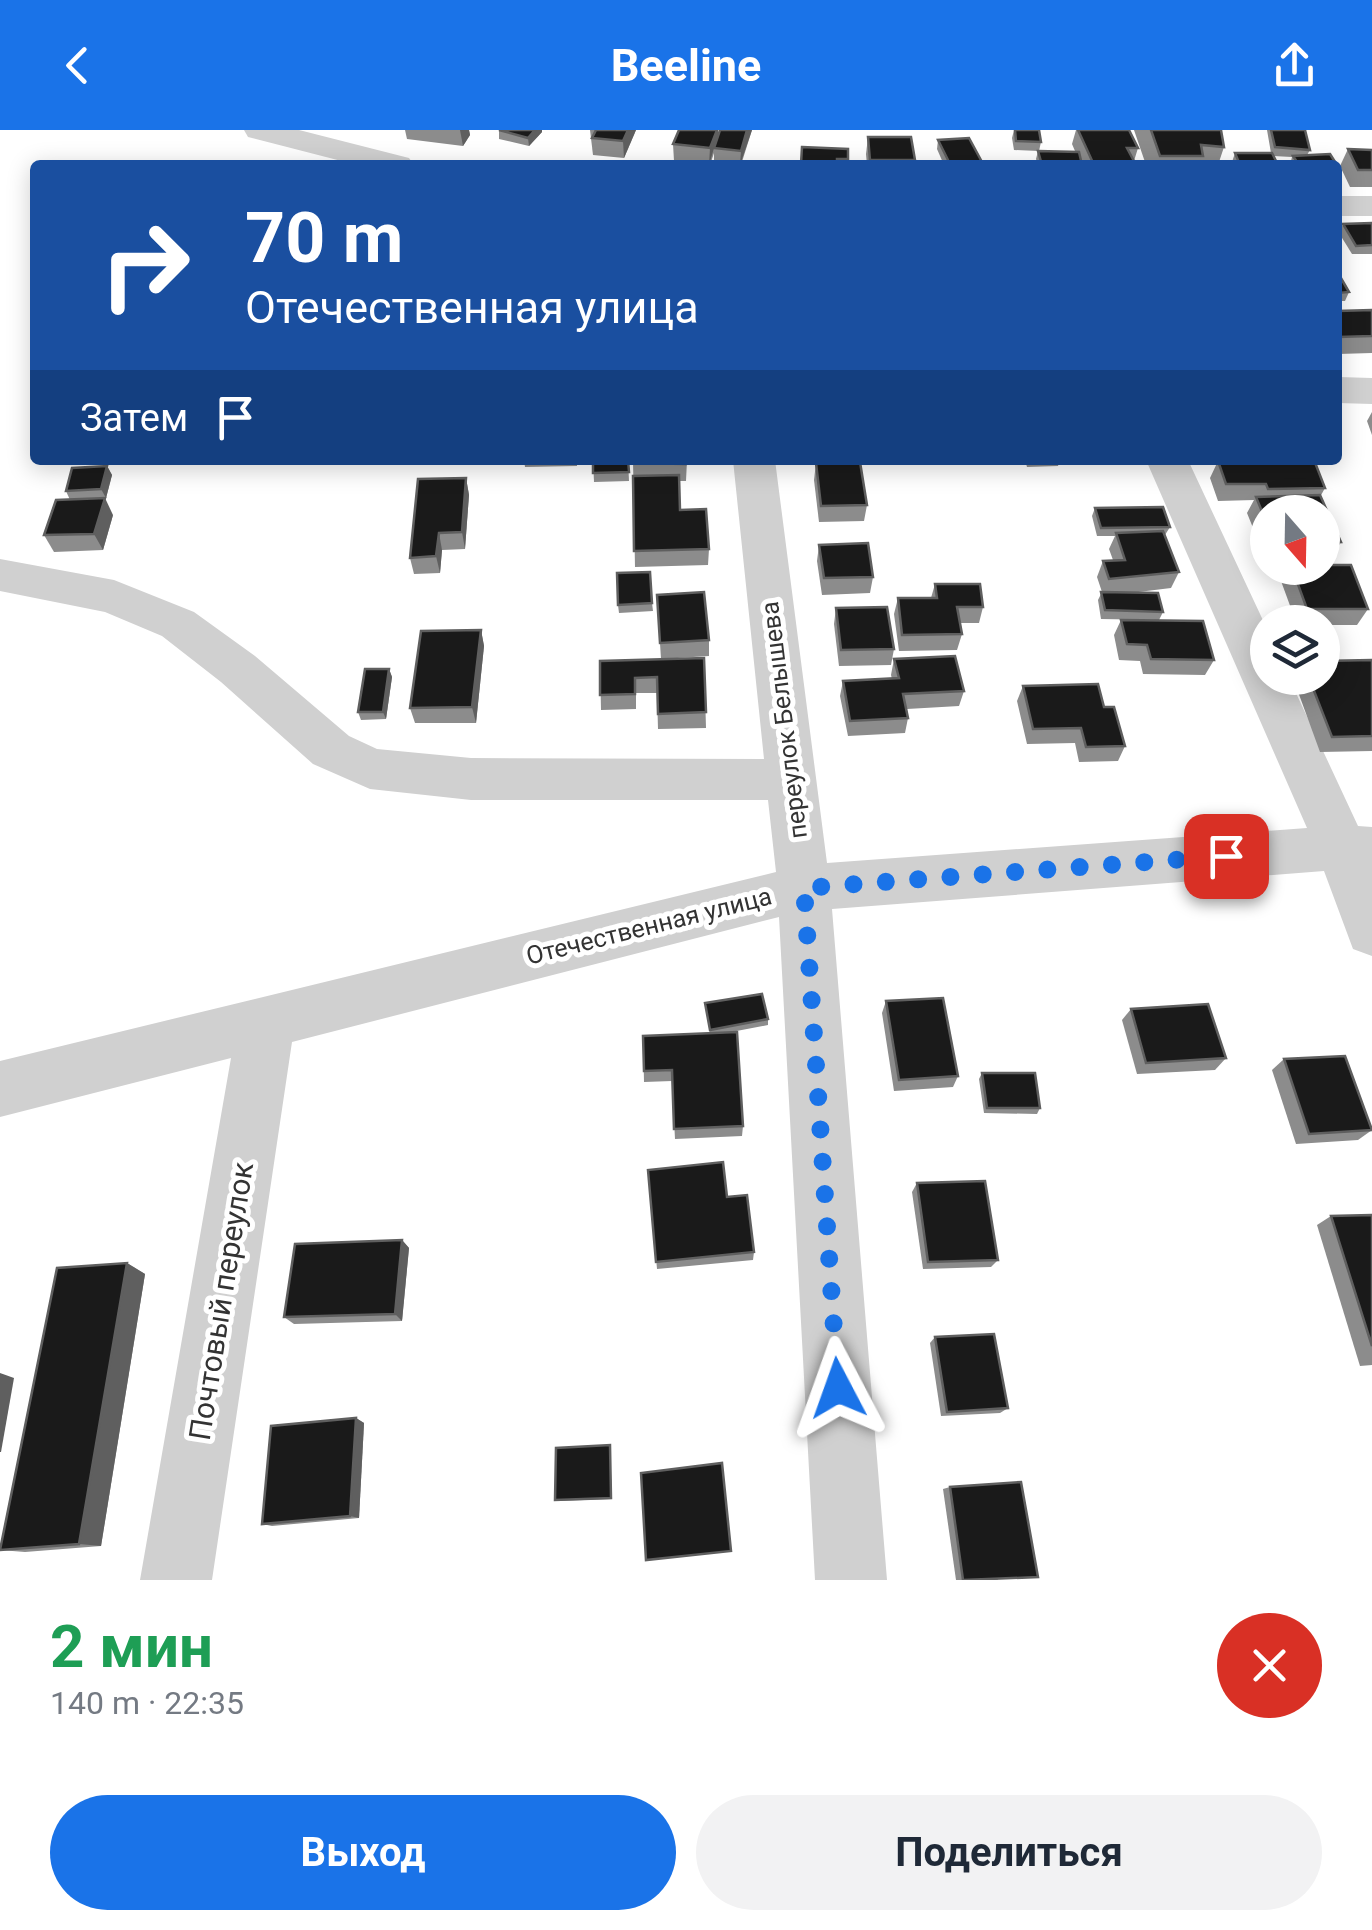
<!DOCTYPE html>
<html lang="ru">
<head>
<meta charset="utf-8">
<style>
  :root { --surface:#fff; --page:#f2f2f3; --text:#1f2937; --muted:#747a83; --accent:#1a73e8 }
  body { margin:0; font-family:Roboto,sans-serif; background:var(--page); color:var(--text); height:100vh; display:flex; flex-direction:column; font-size:38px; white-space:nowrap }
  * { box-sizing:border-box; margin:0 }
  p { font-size:32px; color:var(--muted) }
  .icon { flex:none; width:55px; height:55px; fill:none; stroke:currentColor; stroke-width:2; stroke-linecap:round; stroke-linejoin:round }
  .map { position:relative; height:1450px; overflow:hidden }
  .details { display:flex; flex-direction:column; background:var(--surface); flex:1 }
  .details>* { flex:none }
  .guide { position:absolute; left:30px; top:30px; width:1312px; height:305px; border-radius:10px; box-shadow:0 5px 25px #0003; background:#1a4fa0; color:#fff; overflow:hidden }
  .needle { width:65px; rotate:160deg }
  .buttons { position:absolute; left:1250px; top:365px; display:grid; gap:20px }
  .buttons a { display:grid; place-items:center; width:90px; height:90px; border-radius:50%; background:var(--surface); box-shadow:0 5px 25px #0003; font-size:50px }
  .pin { position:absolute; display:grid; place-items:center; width:85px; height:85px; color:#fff; margin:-42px; border-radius:20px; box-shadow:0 5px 15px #0006 }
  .me { position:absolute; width:110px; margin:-55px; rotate:356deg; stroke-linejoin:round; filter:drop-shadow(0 0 8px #0008) }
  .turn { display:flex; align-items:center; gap:35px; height:210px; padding:0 50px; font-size:45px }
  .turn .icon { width:130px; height:130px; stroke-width:2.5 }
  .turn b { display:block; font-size:70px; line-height:85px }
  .then { display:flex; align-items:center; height:95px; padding:0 50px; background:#0003; gap:20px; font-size:38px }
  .round { display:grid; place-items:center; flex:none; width:105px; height:105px; border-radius:52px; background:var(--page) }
  .headline { display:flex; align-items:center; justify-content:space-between; height:170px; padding:0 50px }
  h1 { font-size:60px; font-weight:700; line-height:75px; color:#1e9e55 }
  .button { display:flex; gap:20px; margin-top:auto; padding:20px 50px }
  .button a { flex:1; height:115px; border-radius:60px; background:var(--accent); color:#fff; font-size:40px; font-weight:700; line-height:115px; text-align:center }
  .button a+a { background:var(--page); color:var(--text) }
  header { display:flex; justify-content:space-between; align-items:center; height:130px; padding:0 50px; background:var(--accent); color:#fff; font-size:45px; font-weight:700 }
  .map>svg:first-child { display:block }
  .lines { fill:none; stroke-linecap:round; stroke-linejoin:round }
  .minor { fill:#d0d0d0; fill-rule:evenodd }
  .wall { fill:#8c8c8c }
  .shaded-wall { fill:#5f5f5f }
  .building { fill:#1a1a1a; stroke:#5f5f5f; stroke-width:2.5 }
  .route { stroke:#1a73e8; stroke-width:18; stroke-dasharray:0 32.4 }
  .labels { text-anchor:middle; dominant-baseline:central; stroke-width:10; stroke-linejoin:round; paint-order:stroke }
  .street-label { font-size:25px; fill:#333; stroke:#fff }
  .near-street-label { font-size:30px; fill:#333; stroke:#fff }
</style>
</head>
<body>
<header><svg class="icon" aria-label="back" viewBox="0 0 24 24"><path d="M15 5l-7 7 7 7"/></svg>Beeline<svg class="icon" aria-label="share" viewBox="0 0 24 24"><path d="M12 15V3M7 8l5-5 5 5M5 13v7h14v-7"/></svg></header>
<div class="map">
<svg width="1372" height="1450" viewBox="0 0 1372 1450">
  <rect width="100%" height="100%" fill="#fff"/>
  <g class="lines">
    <g class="minor">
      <path d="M244,0H299L409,28L414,35H357L248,7Z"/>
      <rect x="1338" y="66" width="34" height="20"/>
      <path d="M1338,247L1372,248V274L1338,273Z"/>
      <path d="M733,330H775L827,733L1307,698L1146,330H1188L1268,501V548H1289L1358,696L1372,697V826L1353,819L1324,741L832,779L887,1450H815L779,787L292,912L212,1450H140L231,928L0,987V931L776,742L768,670H471L370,659L313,634L221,552L162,506L105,482L0,461V429L114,450L194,482L255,526L349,606L377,619L471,628L764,629Z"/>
    </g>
  </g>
  <g class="wall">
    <path d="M405,0H469L470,5L463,16L407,9Z"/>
    <path d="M499,0H542V2L529,16L499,9Z"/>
    <path d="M590,0H636L624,28L593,25Z"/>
    <path d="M752,0L741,35H714V23L710,35L674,31L673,14Z"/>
    <path d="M1014,0L1041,12L1039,21L1014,20L1012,8Z"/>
    <path d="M1076,0H1129L1138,18L1134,31V35H1038L1036,29L1038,21H1075L1072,14Z"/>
    <path d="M1134,0H1221L1224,17L1218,35H1146Z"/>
    <path d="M1267,0H1305L1310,20L1307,25L1337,35H1290L1292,27L1273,26L1278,35H1233L1232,32L1235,23H1271Z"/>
    <path d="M868,7L915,30L914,35H867L866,24Z"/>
    <path d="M938,10L982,32L981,35H944L937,19Z"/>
    <path d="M802,17L848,19L847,35H800Z"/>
    <path d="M1348,19L1372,20V57H1350L1340,36Z"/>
    <path d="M1372,93V124H1352L1339,103L1343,94Z"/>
    <path d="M1338,143L1349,162L1345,171H1338Z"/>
    <path d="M1372,180V223L1338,224V181Z"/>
    <path d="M1372,282V305L1367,291Z"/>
    <path d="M524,330H577V336L525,337Z"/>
    <path d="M593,330H628L629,351L594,352Z"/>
    <path d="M633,330H687L686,351H679L680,380L709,419L708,435L635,437Z"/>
    <path d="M1025,330H1060L1058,336L1027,337Z"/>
    <path d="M1260,330H1314L1325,358L1320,367L1341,412L1331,429H1322V382H1268V430H1266L1247,383L1254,370L1218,371L1210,348L1218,331Z"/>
    <path d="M816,333L867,375L864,391L819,392L814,350Z"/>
    <path d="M107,336L112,345L106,368L70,370L66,361Z"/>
    <path d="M466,348L469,365L465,419L442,420L440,443L414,444L410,428Z"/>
    <path d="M1095,378L1170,397L1165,405L1179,442L1171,458L1130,463L1163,482L1159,490L1101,489L1098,470L1102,462L1097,447L1103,431L1113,430L1109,419L1115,406H1097L1092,386Z"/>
    <path d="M113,385L103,420L54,422L44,405Z"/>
    <path d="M819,415L873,447L870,463L822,465L817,431Z"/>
    <path d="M1289,438H1322L1368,479L1357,495H1322V492H1296L1281,451Z"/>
    <path d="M935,454L983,477L979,493H960L962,504L957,520L899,521L894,484L898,468H931Z"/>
    <path d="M657,465L709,510V526L661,529Z"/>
    <path d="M652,473L653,481L619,483L618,475Z"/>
    <path d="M836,478L894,519L891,535L839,536L834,494Z"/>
    <path d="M1121,490L1214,530L1205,545L1143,544L1140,531L1119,530L1114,505Z"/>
    <path d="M481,500L484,516L476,593H415L410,578Z"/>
    <path d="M704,528L706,598L658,599L657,563H636V579L601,580L600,531Z"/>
    <path d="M894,529L964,561L959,576L907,579L908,588L905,603L848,606L840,566L843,551L892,549L891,545Z"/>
    <path d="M1372,530V621L1320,622L1293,548H1322Z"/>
    <path d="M389,539L392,547L386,589L361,590L358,582Z"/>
    <path d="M1023,556L1104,577L1125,616L1118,631L1079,632L1075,613L1027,614L1017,571Z"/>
    <path d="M886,871L958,946L953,957L894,961L882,883Z"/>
    <path d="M705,873L768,889V895L726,903L743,996L742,1006L675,1009L672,951L644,952L643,906L710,903Z"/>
    <path d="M1131,879L1226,928L1215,940L1137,944L1122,890Z"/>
    <path d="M1284,929L1372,1000L1358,1010L1296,1014L1272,940Z"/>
    <path d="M982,943L1040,978L1037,984L984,983L979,949Z"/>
    <path d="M648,1040L727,1067L754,1122L753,1130L657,1139Z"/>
    <path d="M917,1053L998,1130L991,1137L923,1139L912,1062Z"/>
    <path d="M1372,1085V1235L1360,1236L1317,1095L1331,1086Z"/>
    <path d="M402,1110L409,1118L402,1191L294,1194L284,1187Z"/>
    <path d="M127,1133L145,1144L101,1416L25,1422L0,1420Z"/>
    <path d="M935,1207L1008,1278L1000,1283L941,1286L930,1213Z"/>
    <path d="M356,1288L364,1293L359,1388L272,1396L262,1394Z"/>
    <path d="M610,1315L612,1369L557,1371L555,1370Z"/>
    <path d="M950,1357L998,1450H956L943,1359Z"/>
  </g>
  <g class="shaded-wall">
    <path d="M460,0H469L470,5L463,16Z"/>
    <path d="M535,0H542V2L529,16L528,8Z"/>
    <path d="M628,0H636L624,28L623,11Z"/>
    <path d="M717,0H718V13L714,18L709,35L710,18Z"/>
    <path d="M747,0H752L740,35L741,21Z"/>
    <path d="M107,336L112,345L106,368L101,359Z"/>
    <path d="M466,348L469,365L465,419L462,402Z"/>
    <path d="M105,368L113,385L103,420L94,404Z"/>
    <path d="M439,403L442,420L440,443L436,426Z"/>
    <path d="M481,500L484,516L476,593L472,577Z"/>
    <path d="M389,539L392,547L386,589L383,582Z"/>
    <path d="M402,1110L409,1118L402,1191L395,1184Z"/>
    <path d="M127,1133L145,1144L101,1416L79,1414Z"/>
    <path d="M0,1243L14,1248L1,1322H0Z"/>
    <path d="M356,1288L364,1293L359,1388L350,1386Z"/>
  </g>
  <g class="building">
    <path d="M499,0H535L528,8Z"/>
    <path d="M596,0H628L623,11L592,8Z"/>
    <path d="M679,0H717L710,18L673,14Z"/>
    <path d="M720,0H747L741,21L714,18Z"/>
    <path d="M1015,0H1039L1041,12L1016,11Z"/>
    <path d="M1078,0H1129L1138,18H1127L1135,33L1094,35Z"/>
    <path d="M1151,0H1221L1224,17L1201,15L1203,26H1160Z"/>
    <path d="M1271,0H1305L1310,20L1275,17Z"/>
    <path d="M868,7H911L915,30H870Z"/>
    <path d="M969,8L982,32L950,34L938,10Z"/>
    <path d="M802,17L848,19V29H837V35L801,34Z"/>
    <path d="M1348,19L1372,20V40H1358Z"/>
    <path d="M1038,21L1079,22L1082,35H1042Z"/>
    <path d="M1235,23H1272L1278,35H1240Z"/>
    <path d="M1330,24L1337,35H1299L1293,26Z"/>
    <path d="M1372,93V115L1356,116L1343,94Z"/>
    <path d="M1338,143L1349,162L1338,163Z"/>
    <path d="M1372,180V206L1338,207V181Z"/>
    <path d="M593,330H628L629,342L593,343Z"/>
    <path d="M633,330H687L686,334L632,333Z"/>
    <path d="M1267,330H1314L1325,358L1268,359L1266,354H1226L1218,331Z"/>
    <path d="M860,332L867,375L821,376L816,333Z"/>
    <path d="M107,336L101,359L66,361L72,338Z"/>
    <path d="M679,345L680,380L706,379L709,419L634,421L633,346Z"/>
    <path d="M466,348L462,402L439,403L436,426L410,428L418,349Z"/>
    <path d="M1320,365L1341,412L1322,413V382H1268V396L1256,367Z"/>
    <path d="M105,368L94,404L44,405L56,370Z"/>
    <path d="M1163,377L1170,397L1101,398L1095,378Z"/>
    <path d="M1163,401L1179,442L1109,449L1103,431L1125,430L1116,403Z"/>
    <path d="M868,413L873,447L824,448L819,415Z"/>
    <path d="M1322,435H1351L1368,479H1307L1292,438H1322Z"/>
    <path d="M650,442L652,473L618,475L617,443Z"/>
    <path d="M935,454H980L983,477H957L962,504L902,505L898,468H937Z"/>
    <path d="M704,462L709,510L660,513L657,465Z"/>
    <path d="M1101,462L1158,463L1163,482L1105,480Z"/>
    <path d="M887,477L894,519L841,520L836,478Z"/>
    <path d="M1121,490L1203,491L1214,530L1151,529L1147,515L1127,514Z"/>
    <path d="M481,500L472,577L410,578L421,501Z"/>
    <path d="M955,526L964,561L903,564L908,588L850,591L843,551L899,548L894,529Z"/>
    <path d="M704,528L706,582L658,584L657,547L635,548V564L600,565V531Z"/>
    <path d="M1372,530V606L1332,607L1309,548H1322V531Z"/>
    <path d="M365,539H389L383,582H358Z"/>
    <path d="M1098,554L1104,577H1114L1125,616L1086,617L1081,598L1033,599L1023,556Z"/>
    <path d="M762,864L768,889L710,900L705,873Z"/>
    <path d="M943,868L958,946L899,950L886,871Z"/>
    <path d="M1208,874L1226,928L1146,933L1131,879Z"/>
    <path d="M737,902L743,996L674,999L672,940L644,941L643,906Z"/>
    <path d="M1345,926L1372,1000L1309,1004L1284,929Z"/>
    <path d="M982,943H1035L1040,978H987Z"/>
    <path d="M723,1032L727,1067L747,1065L754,1122L656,1132L648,1040Z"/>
    <path d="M985,1051L998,1130L928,1132L917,1053Z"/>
    <path d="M1372,1085V1216L1331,1086Z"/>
    <path d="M402,1110L395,1184L284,1187L295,1114Z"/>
    <path d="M127,1133L79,1414L0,1420L57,1138Z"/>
    <path d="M994,1204L1008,1278L947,1282L935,1207Z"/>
    <path d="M356,1288L350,1386L262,1394L271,1296Z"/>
    <path d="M610,1315L611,1368L555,1370L556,1318Z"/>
    <path d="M722,1333L731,1421L646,1430L641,1343Z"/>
    <path d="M1021,1352L1038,1447L963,1450L950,1357Z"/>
  </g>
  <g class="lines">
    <path class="route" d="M838,1258L804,758L1226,726"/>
  </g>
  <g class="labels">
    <g class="street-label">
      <text transform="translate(784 590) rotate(-97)">переулок Белышева</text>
      <text transform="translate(649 796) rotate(-14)">Отечественная улица</text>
    </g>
    <g class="near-street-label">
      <text transform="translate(221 1171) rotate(-81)">Почтовый переулок</text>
    </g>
  </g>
</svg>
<div class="buttons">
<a><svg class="needle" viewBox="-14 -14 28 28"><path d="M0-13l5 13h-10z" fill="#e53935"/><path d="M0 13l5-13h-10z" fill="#747a83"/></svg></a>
<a><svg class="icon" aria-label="layers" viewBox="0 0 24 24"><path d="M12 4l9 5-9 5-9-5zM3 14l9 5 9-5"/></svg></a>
</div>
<div class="pin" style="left:1226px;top:726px;background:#d93025"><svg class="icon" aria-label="arrive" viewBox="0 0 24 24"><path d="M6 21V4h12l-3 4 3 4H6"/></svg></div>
<svg class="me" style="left:838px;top:1258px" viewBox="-20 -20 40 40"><path d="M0-17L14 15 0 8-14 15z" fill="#1a73e8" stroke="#fff" stroke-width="4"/></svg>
<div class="guide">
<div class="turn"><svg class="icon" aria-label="right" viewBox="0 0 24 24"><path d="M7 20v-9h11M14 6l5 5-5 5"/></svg><div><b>70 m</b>Отечественная улица</div></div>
<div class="then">Затем<svg class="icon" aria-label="arrive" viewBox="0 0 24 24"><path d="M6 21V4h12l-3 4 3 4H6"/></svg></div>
</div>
</div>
<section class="details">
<div class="headline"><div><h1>2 мин</h1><p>140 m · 22:35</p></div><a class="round" style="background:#d93025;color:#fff"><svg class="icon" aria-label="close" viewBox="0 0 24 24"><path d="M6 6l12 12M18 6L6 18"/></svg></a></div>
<div class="button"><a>Выход</a><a>Поделиться</a></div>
</section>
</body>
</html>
